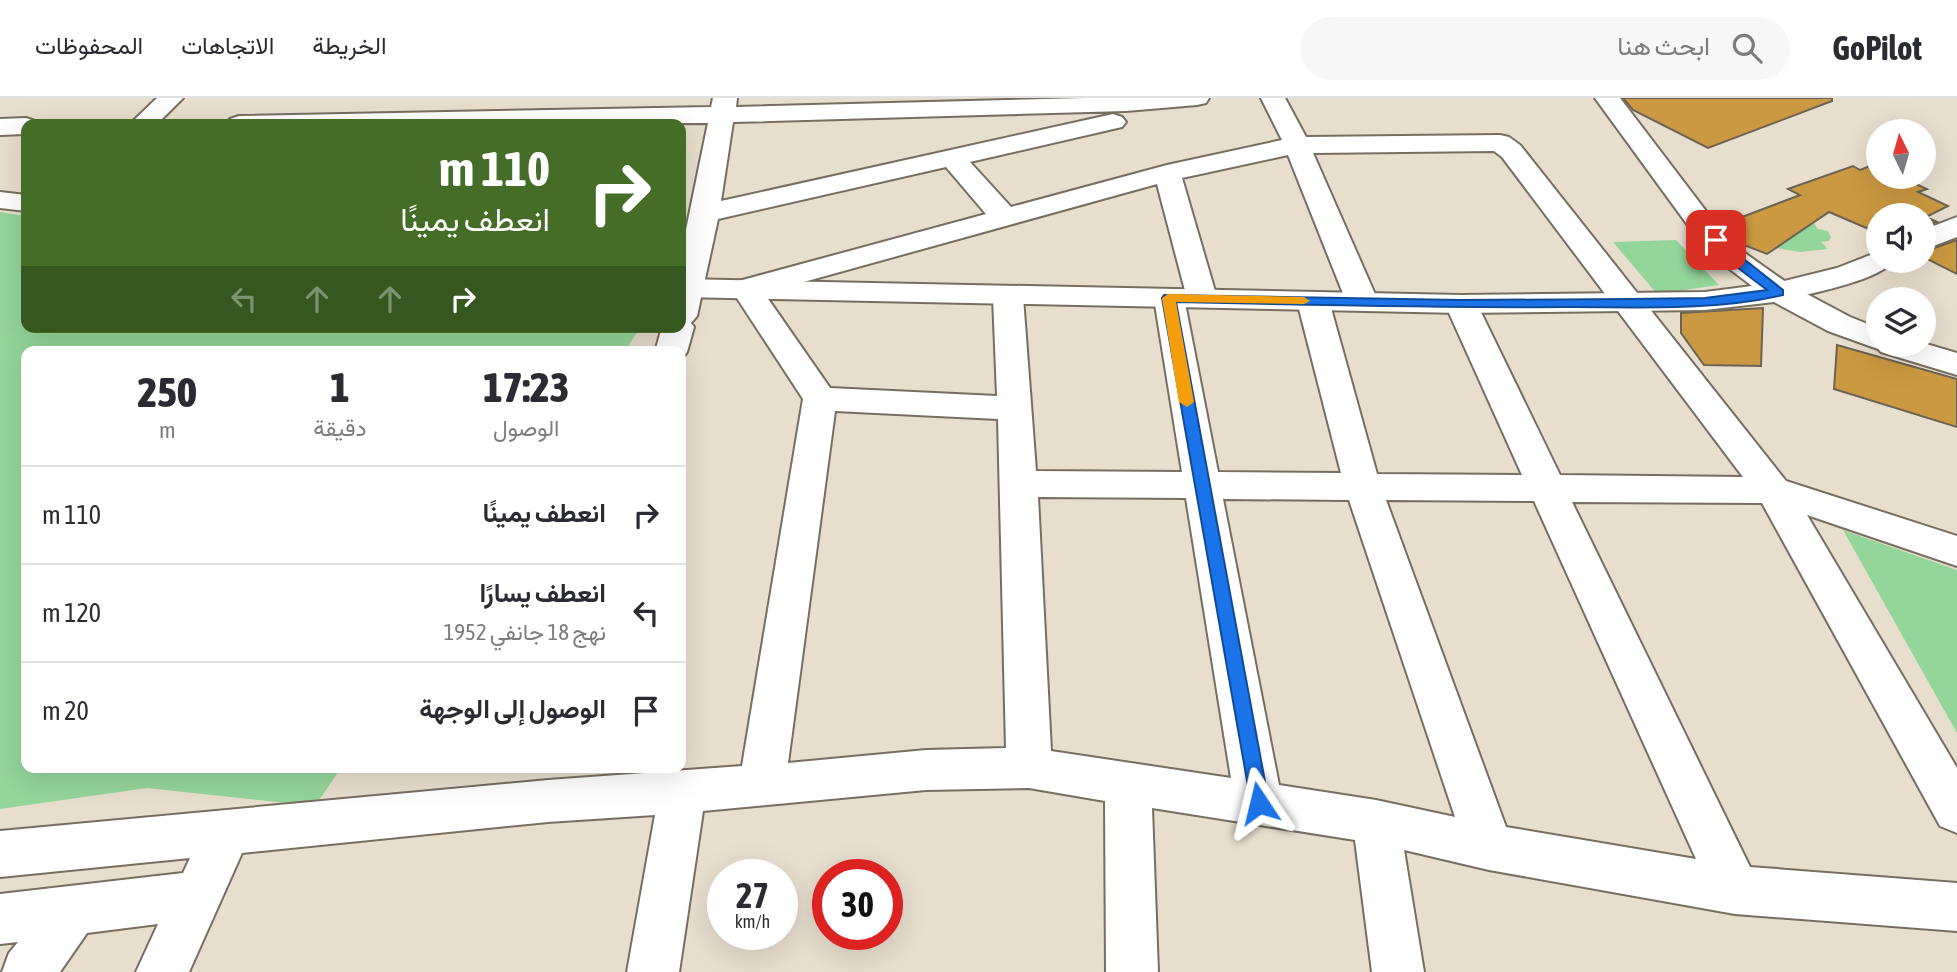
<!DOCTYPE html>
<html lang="ar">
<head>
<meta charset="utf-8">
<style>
  :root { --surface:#fff; --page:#f7f7f7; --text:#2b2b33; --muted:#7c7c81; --line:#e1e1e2 }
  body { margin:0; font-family:"Asap Condensed",Vazirmatn,sans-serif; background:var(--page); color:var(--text); direction:rtl; height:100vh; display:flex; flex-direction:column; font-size:26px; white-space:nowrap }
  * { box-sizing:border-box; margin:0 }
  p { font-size:23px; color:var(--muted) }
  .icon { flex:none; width:38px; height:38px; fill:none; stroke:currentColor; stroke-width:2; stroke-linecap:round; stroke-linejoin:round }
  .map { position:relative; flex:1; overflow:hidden; direction:ltr }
  .drawer { position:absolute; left:21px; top:248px; width:665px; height:427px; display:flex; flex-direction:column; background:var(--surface); border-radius:14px; box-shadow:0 7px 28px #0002; direction:rtl }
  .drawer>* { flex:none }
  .top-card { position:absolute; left:21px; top:21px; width:665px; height:214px; border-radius:14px; box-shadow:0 7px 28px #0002; direction:rtl; background:#456d28; color:#fff; overflow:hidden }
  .needle { width:46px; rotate:355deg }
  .fabs { position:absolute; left:1866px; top:21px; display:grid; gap:14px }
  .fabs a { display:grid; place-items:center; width:70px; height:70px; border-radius:50%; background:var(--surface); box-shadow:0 7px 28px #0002; font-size:35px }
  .speed { position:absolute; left:707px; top:761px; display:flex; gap:14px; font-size:35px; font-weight:700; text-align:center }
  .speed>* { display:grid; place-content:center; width:91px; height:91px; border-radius:50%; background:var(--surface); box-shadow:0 7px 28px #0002; line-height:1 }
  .speed small { font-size:18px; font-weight:400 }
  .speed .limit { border:10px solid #d22; background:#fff; color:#111 }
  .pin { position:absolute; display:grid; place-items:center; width:60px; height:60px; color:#fff; margin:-30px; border-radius:14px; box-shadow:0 4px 10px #0006 }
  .me { position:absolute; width:77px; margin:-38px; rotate:350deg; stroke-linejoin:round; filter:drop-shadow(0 0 5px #0008) }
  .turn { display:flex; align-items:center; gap:24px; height:147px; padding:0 21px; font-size:32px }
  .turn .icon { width:91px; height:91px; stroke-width:2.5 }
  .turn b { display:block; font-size:49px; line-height:60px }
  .lanes { display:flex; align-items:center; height:66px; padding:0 21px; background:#0003; justify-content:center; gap:35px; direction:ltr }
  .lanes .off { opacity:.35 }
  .eta { display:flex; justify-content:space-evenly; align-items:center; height:119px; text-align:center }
  .eta b { font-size:42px; font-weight:800; line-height:49px }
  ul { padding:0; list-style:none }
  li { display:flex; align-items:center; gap:21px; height:98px; padding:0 21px; border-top:2px solid var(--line) }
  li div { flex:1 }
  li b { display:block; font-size:26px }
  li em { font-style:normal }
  header { display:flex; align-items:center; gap:42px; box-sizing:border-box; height:98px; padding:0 35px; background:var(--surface); border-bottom:2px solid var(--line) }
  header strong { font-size:33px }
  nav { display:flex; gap:38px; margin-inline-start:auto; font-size:24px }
  .search { width:490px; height:63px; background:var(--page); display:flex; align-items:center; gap:18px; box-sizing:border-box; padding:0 24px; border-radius:38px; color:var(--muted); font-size:26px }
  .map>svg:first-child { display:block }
  .green { fill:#94d59a }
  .building { fill:#cb9941; stroke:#6c6355; stroke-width:2 }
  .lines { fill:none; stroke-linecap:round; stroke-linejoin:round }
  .street-casing { stroke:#776e5f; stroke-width:4 }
  .secondary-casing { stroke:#776e5f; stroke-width:4 }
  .street { fill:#fff; fill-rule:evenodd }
  .secondary { fill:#fff; fill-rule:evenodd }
  .route { fill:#1a73e8; stroke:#114b97; stroke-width:2 }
  .slow { fill:#f59e0b }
</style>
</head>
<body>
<header>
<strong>GoPilot</strong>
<div class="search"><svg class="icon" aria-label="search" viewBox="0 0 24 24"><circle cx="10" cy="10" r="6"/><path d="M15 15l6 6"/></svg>ابحث هنا</div>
<nav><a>الخريطة</a><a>الاتجاهات</a><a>المحفوظات</a></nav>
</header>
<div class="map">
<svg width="1957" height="874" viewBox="0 0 1957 874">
  <rect width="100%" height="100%" fill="#e8dece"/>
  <g class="green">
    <path d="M0,114L26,118V229H641L624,254H26V670H341L315,708L147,690L0,711Z"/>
    <path d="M1813,124L1818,131L1828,133L1831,139L1829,143L1821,144L1828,151L1800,154L1776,150Z"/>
    <path d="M1676,142L1719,187L1657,196L1613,144Z"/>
    <path d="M1843,432L1957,472V635Z"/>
  </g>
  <g class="building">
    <path d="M1623,0H1832V3L1708,50L1633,12Z"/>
    <path d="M1875,66L1878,67V79H1901L1927,91L1918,94L1948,108L1926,119L1937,124L1923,129V117H1878V135L1829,114L1767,156L1736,144L1721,127L1800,97L1788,91L1853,68L1860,72Z"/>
    <path d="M1957,142V176L1923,159V154Z"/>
    <path d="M1763,210L1761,268L1704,267L1681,235V215Z"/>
    <path d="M1837,247L1957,281V329L1834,291Z"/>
  </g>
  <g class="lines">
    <g class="street-casing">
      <g id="street">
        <path d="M157,0H183L157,26H130Z"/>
        <path d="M713,0H737L736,9L1084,0H1209L1206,5L1197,7L1126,13L733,24L721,103L1113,16L1122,19L1126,24L1122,29L970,64L1011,109L1167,67L1282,42L1261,0H1285L1306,39L1500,37L1509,39L1520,47L1786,383L1957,438V468L1807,417L1957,670V735L1940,728L1762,405L1572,404L1750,769L1957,785V833L1735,816L1489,772L1404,752L1424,874H1372L1355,742L1152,710L1158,874H1106L1105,703L1029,690L926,692L703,713L679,874H627L655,717L548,724L242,755L189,874H136L158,826L87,835L60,874H2L9,855L18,844L0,846V796L183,775L190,760L0,779V733L548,682L742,668L803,301L731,191L735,184L986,116L946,69L718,121L697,218L691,225L694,229L687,254L681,262V254H655L662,229H681V156L708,25L226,26L230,21L239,18L711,9ZM1494,53L1502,59L1743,379L1560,377L1477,206L1472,199L1461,197L1450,199L1445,206L1522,377L1377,376L1329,203L1324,196L1313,194L1302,196L1297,203L1341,375L1218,374L1184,200L1180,193L1169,191L1158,193L1154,200L1182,374L1036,373L1023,199L1019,192L1008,190L997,192L993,199L997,298L830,290L764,195L1157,86L1187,200L1191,207L1202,209L1213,207L1217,200L1182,80L1288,57L1346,203L1351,210L1362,212L1373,210L1378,203L1313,55ZM835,313L998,321L1006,650L926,652L788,665ZM1038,399L1186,400L1231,680L1051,653ZM1223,401L1349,402L1455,719L1376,702L1279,687ZM1386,402L1534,403L1696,761L1506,729Z"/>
        <path d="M26,20L35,23L38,26H26V36L0,37V21Z"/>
        <path d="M1957,119V139L1923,152V132Z"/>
        <path d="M1878,154V163H1893C1879,183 1804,197 1779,203L1768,201L1764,194L1768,187L1837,170Z"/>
      </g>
    </g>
    <g class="secondary-casing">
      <g id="secondary">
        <path d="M1595,0H1620L1712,121L1739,151L1790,187L1850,219L1878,230V247L1923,245L1957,255V277L1881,254L1878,251L1828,233L1774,204L1705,212L1461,215L681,199V181L1461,197L1705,194L1752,188L1719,163L1692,133Z"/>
        <path d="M0,94L26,97V113L0,110Z"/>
      </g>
    </g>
    <use href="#street" class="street"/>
    <use href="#secondary" class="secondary"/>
  </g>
  <path class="route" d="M1716,139L1783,192V197C1714,213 1640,209 1570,209C1439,210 1307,207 1176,204L1269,705L1266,711L1259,714L1252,711L1162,200L1164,197L1461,202L1630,201L1705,200L1767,192L1725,160L1710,142Z"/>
  <path class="slow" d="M1168,196L1304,199L1310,203L1304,206L1176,204L1194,304L1187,309L1179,304L1162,200Z"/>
</svg>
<div class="fabs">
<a><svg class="needle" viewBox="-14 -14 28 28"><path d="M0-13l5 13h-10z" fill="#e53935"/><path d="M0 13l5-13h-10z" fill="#7c7c81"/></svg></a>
<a><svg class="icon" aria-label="sound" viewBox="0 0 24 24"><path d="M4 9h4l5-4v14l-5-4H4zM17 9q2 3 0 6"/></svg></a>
<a><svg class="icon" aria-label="layers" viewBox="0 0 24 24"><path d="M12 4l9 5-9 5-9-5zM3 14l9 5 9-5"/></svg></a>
</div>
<div class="speed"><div>27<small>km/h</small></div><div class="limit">30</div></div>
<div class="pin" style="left:1716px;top:142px;background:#d93025"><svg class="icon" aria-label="arrive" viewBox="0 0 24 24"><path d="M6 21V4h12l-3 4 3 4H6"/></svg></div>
<svg class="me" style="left:1259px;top:705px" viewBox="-20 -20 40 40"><path d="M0-17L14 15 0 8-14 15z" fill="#1a73e8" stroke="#fff" stroke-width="4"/></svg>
<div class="top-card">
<div class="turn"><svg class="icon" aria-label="right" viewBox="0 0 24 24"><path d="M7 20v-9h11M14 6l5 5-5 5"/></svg><div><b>110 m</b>انعطف يمينًا</div></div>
<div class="lanes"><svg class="icon off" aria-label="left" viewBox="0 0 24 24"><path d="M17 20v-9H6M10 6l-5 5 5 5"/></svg><svg class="icon off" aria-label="ahead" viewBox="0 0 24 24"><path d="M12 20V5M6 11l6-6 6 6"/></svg><svg class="icon off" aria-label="ahead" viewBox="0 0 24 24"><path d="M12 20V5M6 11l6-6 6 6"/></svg><svg class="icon" aria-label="right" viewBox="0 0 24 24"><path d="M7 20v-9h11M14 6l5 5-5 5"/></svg></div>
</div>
<section class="drawer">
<div class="eta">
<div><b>17:23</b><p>الوصول</p></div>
<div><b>1</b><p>دقيقة</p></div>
<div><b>250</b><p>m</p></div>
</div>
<ul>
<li><svg class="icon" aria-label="right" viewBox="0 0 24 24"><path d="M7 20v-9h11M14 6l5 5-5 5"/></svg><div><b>انعطف يمينًا</b></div><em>110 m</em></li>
<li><svg class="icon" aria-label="left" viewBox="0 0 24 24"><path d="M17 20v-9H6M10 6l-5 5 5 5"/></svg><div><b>انعطف يسارًا</b><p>نهج 18 جانفي 1952</p></div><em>120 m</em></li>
<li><svg class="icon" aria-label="arrive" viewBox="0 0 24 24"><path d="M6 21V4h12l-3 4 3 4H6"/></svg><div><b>الوصول إلى الوجهة</b></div><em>20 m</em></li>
</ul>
</section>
</div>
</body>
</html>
